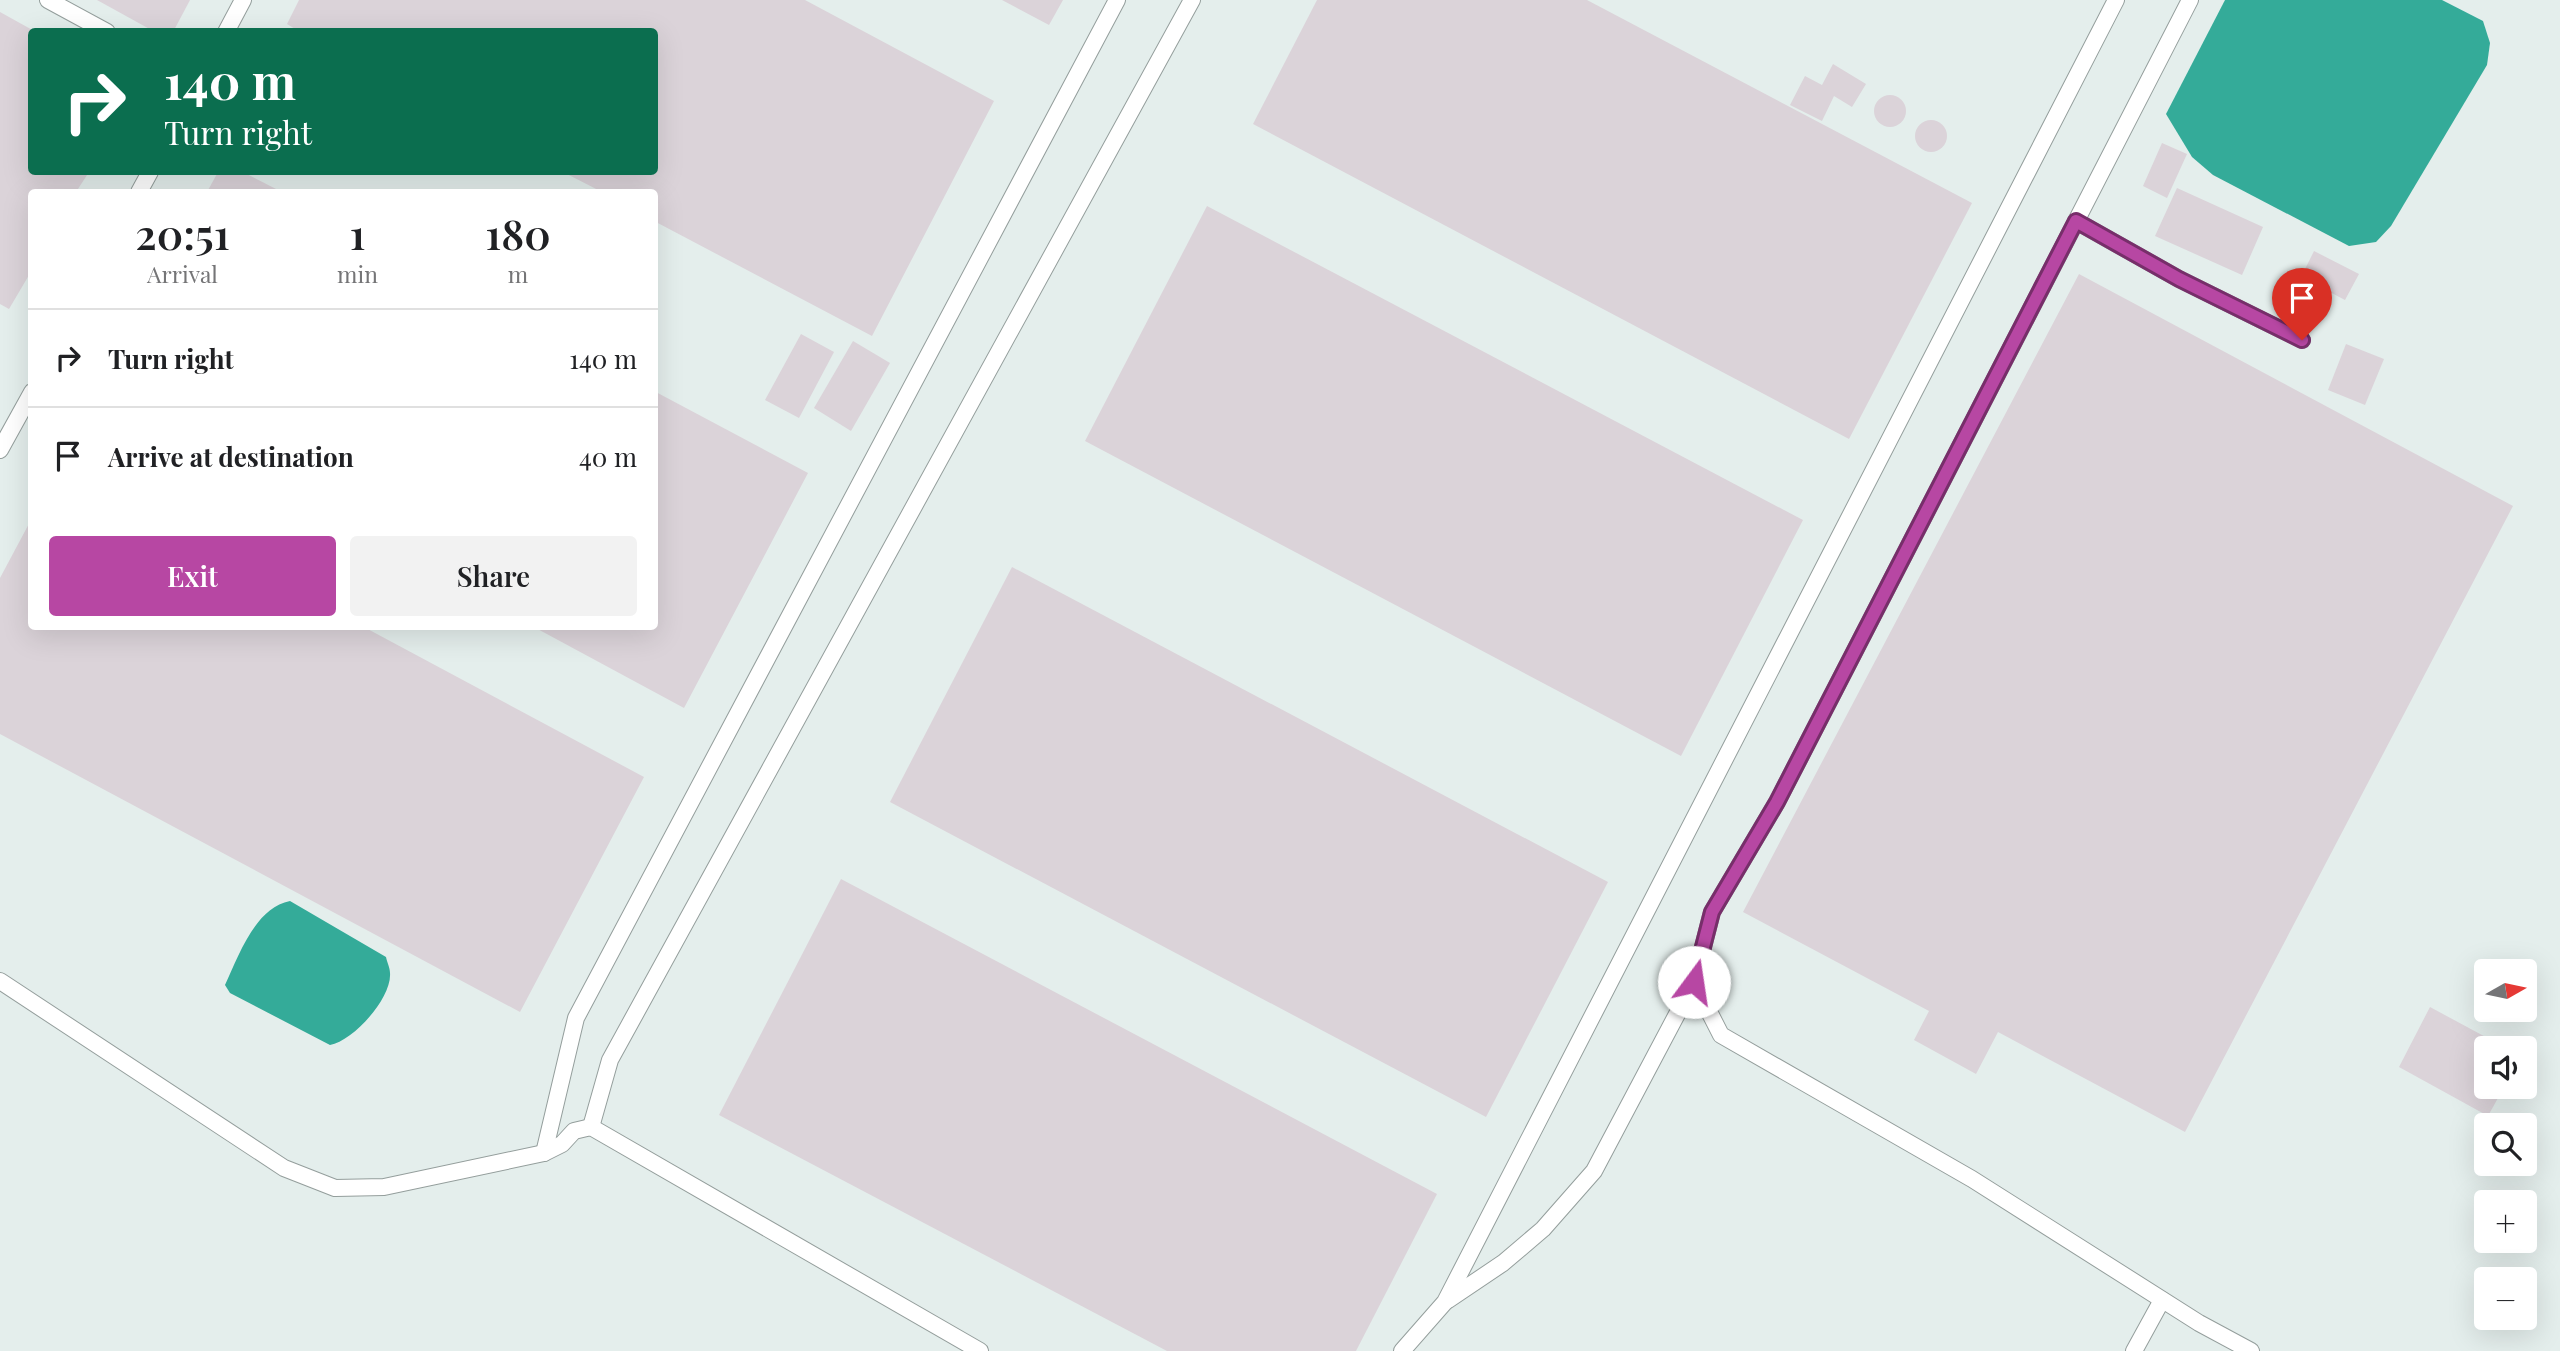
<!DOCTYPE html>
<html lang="en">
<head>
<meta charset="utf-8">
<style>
  :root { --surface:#fff; --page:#f2f2f2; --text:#202124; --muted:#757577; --line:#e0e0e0; --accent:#b747a3 }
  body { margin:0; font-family:"Playfair Display",serif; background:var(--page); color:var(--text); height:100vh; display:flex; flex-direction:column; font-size:26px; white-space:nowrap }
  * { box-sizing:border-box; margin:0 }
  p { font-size:23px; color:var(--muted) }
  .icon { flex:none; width:38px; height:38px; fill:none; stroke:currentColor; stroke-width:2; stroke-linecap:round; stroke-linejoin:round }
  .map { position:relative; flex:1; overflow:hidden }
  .details { position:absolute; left:28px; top:189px; width:630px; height:441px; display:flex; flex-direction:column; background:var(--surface); border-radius:7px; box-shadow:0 7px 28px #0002 }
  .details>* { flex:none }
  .top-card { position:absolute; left:28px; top:28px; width:630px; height:147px; border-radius:7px; box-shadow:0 7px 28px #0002; background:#0b6e4f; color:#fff; overflow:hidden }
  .needle { width:46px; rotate:81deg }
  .controls { position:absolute; left:2474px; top:959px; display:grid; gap:14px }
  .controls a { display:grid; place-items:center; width:63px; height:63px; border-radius:7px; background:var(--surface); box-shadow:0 7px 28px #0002; font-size:35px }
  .pin { position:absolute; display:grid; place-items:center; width:60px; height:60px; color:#fff; margin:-72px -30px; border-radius:50% 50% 50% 0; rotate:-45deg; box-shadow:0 0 7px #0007 }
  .pin .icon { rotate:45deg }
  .me { position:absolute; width:77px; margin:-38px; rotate:14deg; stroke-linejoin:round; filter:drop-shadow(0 0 5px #0008) }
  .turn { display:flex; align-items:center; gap:24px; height:147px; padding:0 21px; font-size:32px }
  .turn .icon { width:91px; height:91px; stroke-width:2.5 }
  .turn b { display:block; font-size:49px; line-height:60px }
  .eta { display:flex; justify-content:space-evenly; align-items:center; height:119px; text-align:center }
  .eta b { font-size:42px; font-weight:600; line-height:49px }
  .action { display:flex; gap:14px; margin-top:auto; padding:14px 21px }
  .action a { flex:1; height:80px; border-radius:7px; background:var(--accent); color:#fff; font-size:28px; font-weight:600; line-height:80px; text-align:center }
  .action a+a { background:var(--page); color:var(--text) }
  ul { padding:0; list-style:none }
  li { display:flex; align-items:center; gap:21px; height:98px; padding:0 21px; border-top:2px solid var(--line) }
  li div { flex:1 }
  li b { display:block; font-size:26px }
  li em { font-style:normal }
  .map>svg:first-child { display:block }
  .water { fill:#34ab99 }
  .building { fill:#dbd3d9 }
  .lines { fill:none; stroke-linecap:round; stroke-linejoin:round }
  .lane-casing { stroke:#949e9c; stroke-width:18 }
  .lane { stroke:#fff; stroke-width:16 }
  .route-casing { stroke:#772e6a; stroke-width:18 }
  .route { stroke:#b747a3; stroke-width:12 }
</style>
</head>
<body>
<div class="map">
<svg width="2560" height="1351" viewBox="0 0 2560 1351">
  <rect width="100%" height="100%" fill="#e4eeec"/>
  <g class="water">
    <path d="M2225,0H2442L2483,21L2490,43L2487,65L2391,226L2376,242L2349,246L2213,175L2192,157L2166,114Z"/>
    <path d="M290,901L386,957C387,962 390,968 390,973C392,998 353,1041 330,1045L230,993L225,985C239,955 255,908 290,901Z"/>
  </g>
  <g class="building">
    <path d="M97,0H190L173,32H155Z"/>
    <path d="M299,0H805L994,101L872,336L654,221V192H602L563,172H654V32H300L287,24Z"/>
    <path d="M1002,0H1063L1049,25Z"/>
    <path d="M1317,0H1587L1972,203L1849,439L1253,124Z"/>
    <path d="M0,12L36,32H32V172H89L76,192H32V270L9,309L0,304Z"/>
    <path d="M1833,64L1866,84L1852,107L1834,96L1822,121L1790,105L1805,76L1822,85Z"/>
    <circle cx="1890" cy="111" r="16"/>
    <circle cx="1931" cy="136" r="16"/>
    <path d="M2162,143L2187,154L2167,198L2143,186Z"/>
    <path d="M218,172H243L282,192H207Z"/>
    <path d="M2177,188L2263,227L2242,275L2155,236Z"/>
    <path d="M1207,206L1803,520L1681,756L1085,441Z"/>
    <path d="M2314,251L2359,274L2345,300L2301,277Z"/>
    <path d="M2079,274L2513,506L2185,1132L1998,1032L1976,1074L1914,1040L1929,1011L1743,912Z"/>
    <path d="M801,334L834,352L799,418L765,400Z"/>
    <path d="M853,341L890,363L851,431L814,408Z"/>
    <path d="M2346,344L2384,359L2365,405L2328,390Z"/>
    <path d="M654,391L808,473L684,708L532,626H654Z"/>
    <path d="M32,518V626H362L644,777L520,1012L0,734V578Z"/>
    <path d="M1012,567L1608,882L1486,1117L890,802Z"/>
    <path d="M841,879L1437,1194L1356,1351H1167L719,1115Z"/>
    <path d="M2430,1007L2506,1048H2487V1087H2504L2488,1116L2399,1067Z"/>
  </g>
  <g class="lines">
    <g class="lane-casing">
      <g id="lane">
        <path d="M48,0L107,32"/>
        <path d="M226,32L243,0"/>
        <path d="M139,192L150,172"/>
        <path d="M2076,221L2179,279L2302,340"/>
        <path d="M0,450L32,392"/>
        <path d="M0,981L284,1168L335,1188L384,1187L544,1153L562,1144L574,1131L591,1127L980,1351"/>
        <path d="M1694,982L1712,912L1777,802L2190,0"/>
        <path d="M591,1127L610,1060L1192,0"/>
        <path d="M544,1153L576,1018L1117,0"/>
        <path d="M1448,1300L1503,1263L1543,1229L1594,1171L1694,982L1721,1035L1972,1179L2199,1323L2251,1351"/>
        <path d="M1402,1351L1445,1302L2116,0"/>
        <path d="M2134,1351L2162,1300"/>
      </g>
    </g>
    <use href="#lane" class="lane"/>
  </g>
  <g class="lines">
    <g class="route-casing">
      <path id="route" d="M1694,982L1712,912L1777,802L2076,221L2179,279L2302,340"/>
    </g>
    <use href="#route" class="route"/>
  </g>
</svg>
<div class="controls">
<a><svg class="needle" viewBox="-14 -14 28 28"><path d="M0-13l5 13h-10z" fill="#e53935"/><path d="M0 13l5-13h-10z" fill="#757577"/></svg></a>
<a><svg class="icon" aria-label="sound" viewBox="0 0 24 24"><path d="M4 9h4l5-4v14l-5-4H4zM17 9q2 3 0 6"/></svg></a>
<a><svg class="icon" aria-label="search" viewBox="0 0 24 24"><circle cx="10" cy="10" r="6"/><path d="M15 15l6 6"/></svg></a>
<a>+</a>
<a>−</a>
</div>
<div class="pin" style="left:2302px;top:340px;background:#d93025"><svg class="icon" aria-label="arrive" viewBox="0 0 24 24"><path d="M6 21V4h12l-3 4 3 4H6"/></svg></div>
<svg class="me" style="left:1694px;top:982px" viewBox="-20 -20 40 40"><circle r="19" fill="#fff"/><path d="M0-13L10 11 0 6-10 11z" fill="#b747a3"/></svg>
<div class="top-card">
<div class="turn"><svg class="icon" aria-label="right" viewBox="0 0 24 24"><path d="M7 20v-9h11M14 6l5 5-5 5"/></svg><div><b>140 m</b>Turn right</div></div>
</div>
<section class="details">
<div class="eta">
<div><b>20:51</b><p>Arrival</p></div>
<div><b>1</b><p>min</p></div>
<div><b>180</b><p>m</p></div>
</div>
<ul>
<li><svg class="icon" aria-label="right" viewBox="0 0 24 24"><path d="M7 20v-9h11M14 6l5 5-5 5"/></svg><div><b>Turn right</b></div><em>140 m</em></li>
<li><svg class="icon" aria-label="arrive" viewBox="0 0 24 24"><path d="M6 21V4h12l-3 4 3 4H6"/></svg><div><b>Arrive at destination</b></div><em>40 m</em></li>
</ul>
<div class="action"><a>Exit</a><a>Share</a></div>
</section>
</div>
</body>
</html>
